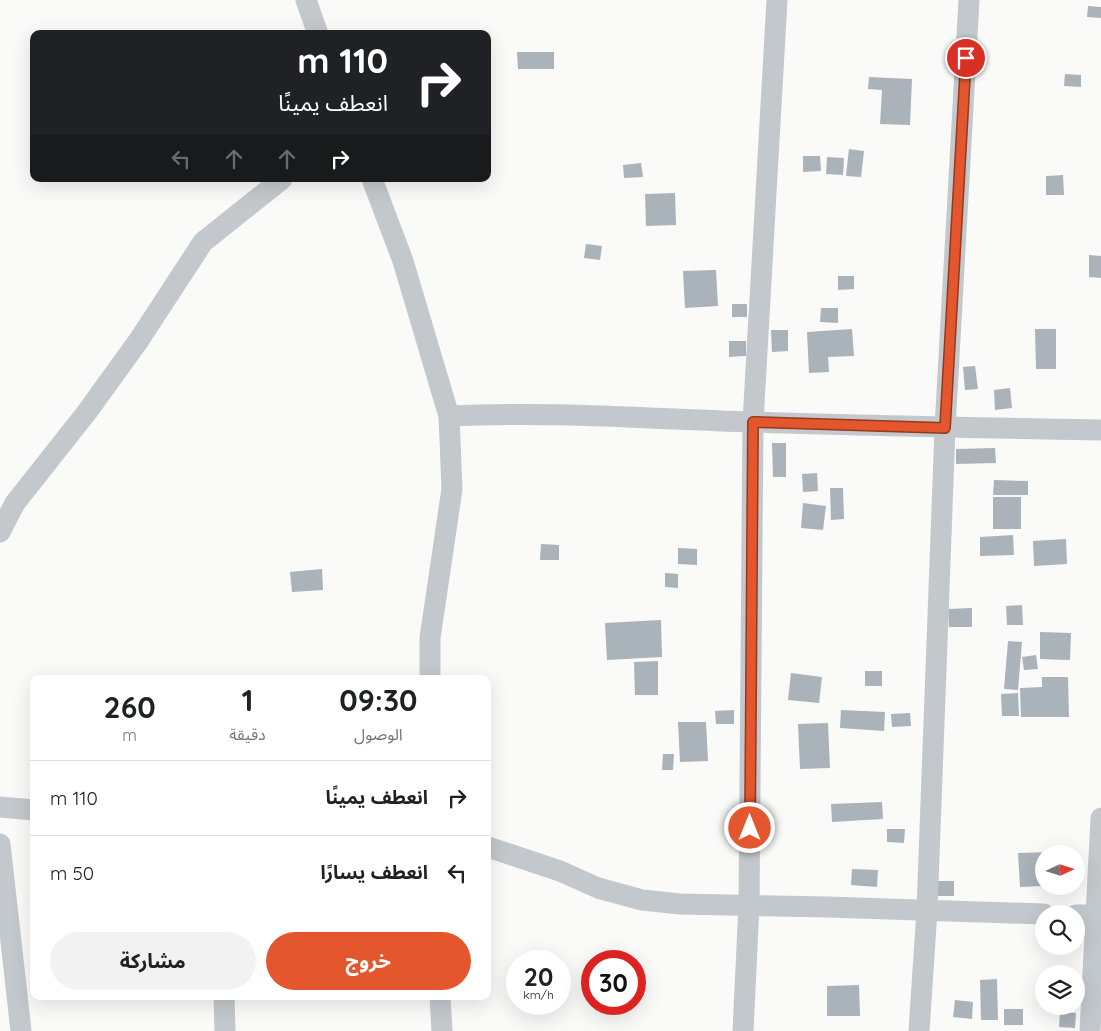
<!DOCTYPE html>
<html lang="ar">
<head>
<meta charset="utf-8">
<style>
  :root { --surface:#fff; --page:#f2f2f2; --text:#202124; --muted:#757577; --line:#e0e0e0; --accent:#e4572e }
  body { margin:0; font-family:Quicksand,"Noto Sans Arabic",sans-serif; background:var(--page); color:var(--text); direction:rtl; height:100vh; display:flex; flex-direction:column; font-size:19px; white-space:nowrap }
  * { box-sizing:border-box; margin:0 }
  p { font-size:16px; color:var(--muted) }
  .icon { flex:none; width:28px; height:28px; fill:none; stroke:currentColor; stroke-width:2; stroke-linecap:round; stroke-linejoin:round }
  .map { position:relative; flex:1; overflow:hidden; direction:ltr }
  .panel { position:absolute; left:30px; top:675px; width:461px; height:325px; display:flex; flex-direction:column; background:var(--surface); border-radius:10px; box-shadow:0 5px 20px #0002; direction:rtl }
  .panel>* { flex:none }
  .hud { position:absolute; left:30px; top:30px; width:461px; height:152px; border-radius:10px; box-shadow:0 5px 20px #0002; direction:rtl; background:#202124; color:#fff; overflow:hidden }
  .needle { width:32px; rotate:86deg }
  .fabs { position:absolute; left:1035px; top:845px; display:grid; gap:10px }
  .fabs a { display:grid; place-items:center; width:50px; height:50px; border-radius:50%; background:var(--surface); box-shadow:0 5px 20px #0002; font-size:25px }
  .speed { position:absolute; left:506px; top:950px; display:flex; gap:10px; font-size:25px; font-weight:700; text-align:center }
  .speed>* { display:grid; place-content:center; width:65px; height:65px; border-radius:50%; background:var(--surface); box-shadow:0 5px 20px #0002; line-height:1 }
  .speed small { font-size:12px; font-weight:400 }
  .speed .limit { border:8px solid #d22; background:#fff; color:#111 }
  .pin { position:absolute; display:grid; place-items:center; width:42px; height:42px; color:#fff; margin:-21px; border:2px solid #fff; border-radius:50%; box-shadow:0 1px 5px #0007 }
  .me { position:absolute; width:55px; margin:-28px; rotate:0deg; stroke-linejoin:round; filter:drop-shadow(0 0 4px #0008) }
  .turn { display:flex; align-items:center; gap:18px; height:105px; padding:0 20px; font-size:22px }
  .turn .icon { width:65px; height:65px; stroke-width:2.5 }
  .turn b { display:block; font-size:35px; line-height:42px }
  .lanes { display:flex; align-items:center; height:48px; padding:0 20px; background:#0003; justify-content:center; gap:25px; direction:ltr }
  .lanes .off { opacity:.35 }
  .eta { display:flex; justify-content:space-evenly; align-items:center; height:85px; text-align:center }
  .eta b { font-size:30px; font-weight:700; line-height:35px }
  .primary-button { display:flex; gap:10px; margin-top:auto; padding:10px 20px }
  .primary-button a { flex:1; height:58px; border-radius:30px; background:var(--accent); color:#fff; font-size:20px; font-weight:700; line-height:58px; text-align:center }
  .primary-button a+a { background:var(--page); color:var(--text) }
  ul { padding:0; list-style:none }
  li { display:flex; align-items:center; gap:15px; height:75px; padding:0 20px; border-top:1px solid var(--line) }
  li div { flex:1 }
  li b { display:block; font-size:19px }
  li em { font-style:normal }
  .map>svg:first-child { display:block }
  .building { fill:#aab3b9 }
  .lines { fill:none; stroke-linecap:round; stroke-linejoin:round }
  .street { stroke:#c3c8cc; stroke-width:21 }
  .route-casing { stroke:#94391e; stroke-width:12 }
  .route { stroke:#e4572e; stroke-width:9 }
</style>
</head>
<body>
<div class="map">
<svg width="1101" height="1031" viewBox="0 0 1101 1031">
  <rect width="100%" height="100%" fill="#fafaf8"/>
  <g class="building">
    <path d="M1088,6L1101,7V18L1087,17Z"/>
    <path d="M517,52H554V69H518Z"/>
    <path d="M1065,74L1081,75V87L1064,86Z"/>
    <path d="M869,77L912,79L910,125L880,124L882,90L868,89Z"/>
    <path d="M849,149L864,151L861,177L846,176Z"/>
    <path d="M803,156H820L821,171L803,172Z"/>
    <path d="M827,157L844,158L843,175L826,174Z"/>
    <path d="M641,163L643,177L624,178L623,165Z"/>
    <path d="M1063,175L1064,195H1046V176Z"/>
    <path d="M675,193L676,225L646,226L645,194Z"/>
    <path d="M586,244L602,246L600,260L584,258Z"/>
    <path d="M1089,255L1101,256V278L1089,277Z"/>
    <path d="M716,270L718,306L685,308L683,271Z"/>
    <path d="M838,276H854V289L838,290Z"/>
    <rect x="732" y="304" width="15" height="13"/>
    <path d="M821,308H838V323L820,322Z"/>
    <path d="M852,329L854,356L828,357L829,372L809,373L807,332Z"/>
    <path d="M1035,329H1056V369H1036Z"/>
    <path d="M771,330H788V351L772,352Z"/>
    <path d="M729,341H746V356L729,357Z"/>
    <path d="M975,366L978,389L965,390L963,367Z"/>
    <path d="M1010,388L1012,408L995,410L994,390Z"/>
    <path d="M772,443H786V477H773Z"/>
    <path d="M995,448L996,463L956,464V449Z"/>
    <path d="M817,473L818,491L803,492L802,474Z"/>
    <path d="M994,480L1028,481V495H993Z"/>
    <path d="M830,488H843L844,519L831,520Z"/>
    <rect x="993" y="497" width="28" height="32"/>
    <path d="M803,503L826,506L823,530L801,528Z"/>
    <path d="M1013,535L1014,555L980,556V537Z"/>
    <path d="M1066,539L1067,564L1034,566L1033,541Z"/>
    <path d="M541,544L559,545V560H540Z"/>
    <path d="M678,548L697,549V565L678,564Z"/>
    <path d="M322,569L323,590L292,592L290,572Z"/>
    <path d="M665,573L678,574V588L665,587Z"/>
    <path d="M1022,605L1023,625H1007L1006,606Z"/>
    <path d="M972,608V627H949L948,609Z"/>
    <path d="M661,620L662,657L607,660L605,623Z"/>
    <path d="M1040,632L1071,633L1070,660L1040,659Z"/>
    <path d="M1008,641L1022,642L1018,690L1004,689Z"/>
    <path d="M1036,655L1038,669L1024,670L1022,657Z"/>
    <path d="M658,661V695H635L634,662Z"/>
    <rect x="865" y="671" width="17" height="15"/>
    <path d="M791,673L822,677L819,703L788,700Z"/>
    <path d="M1042,677H1068L1069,717H1021L1020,688L1042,687Z"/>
    <path d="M1018,693L1019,716H1002L1001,694Z"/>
    <path d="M734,710V724H716L715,711Z"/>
    <path d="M841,710L885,712L884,731L840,728Z"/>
    <path d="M910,713L911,726L892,727L891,714Z"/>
    <path d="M678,722H706L708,761L680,762Z"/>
    <path d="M828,723L830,768L800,769L798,724Z"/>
    <path d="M663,754H674L673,770H662Z"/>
    <path d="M882,802L883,819L832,822L831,804Z"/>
    <path d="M887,829H905L904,843L887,842Z"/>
    <path d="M1054,852V854H1044V886L1020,887L1018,853Z"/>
    <path d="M852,869L878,870L877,887L851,885Z"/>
    <path d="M937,881H954V896H938Z"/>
    <path d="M997,979L998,1020H981L980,980Z"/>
    <path d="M859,985L860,1016H827V986Z"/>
    <path d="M955,1000L973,1002L972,1019L953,1017Z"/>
    <rect x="1004" y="1009" width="19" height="16"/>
    <path d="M1060,1012L1076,1013L1075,1028L1059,1027Z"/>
  </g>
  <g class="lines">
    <g class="street">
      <path d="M306,0L318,34"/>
      <path d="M372,179L403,261L449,416L452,489L430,638V679"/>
      <path d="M449,416C550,411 651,419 752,422C868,426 985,428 1101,430"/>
      <path d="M0,532L15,503L87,412L139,340L203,242L282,179"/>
      <path d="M0,807L34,810"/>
      <path d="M0,844L21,1031"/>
      <path d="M488,847L560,871L598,888L642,900L680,904L827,907L1044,914"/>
      <path d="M1076,915H1101"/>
      <path d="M224,996L225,1031"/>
      <path d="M440,996L442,1031"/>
      <path d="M743,1031L749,905L753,422L777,0"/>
      <path d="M919,1031L927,910L945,428L969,0"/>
      <path d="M1090,1031L1101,818"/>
    </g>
  </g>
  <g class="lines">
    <g class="route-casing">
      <path id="route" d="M750,828L753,422L945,428L966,58"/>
    </g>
    <use href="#route" class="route"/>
  </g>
</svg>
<div class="fabs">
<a><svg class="needle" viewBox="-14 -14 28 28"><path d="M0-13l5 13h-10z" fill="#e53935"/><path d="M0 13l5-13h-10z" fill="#757577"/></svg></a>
<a><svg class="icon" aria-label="search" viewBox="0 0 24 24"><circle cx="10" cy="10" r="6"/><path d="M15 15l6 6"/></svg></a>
<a><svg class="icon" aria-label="layers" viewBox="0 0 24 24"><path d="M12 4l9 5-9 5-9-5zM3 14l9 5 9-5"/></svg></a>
</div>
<div class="speed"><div>20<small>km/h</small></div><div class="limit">30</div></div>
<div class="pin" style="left:966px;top:58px;background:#d93025"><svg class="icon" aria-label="arrive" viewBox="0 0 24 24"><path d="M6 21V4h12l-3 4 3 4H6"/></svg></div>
<svg class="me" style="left:750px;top:828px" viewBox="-20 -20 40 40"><circle r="17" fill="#e4572e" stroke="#fff" stroke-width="3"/><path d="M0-11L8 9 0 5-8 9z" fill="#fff"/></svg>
<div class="hud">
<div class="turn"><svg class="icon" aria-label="right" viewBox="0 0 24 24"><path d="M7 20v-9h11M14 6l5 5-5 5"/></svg><div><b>110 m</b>انعطف يمينًا</div></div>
<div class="lanes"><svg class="icon off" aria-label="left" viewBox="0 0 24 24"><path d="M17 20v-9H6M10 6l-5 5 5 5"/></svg><svg class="icon off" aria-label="ahead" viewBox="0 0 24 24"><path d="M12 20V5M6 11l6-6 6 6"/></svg><svg class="icon off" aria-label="ahead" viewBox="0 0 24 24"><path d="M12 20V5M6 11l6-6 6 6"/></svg><svg class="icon" aria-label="right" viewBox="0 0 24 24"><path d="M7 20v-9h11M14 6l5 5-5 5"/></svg></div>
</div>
<section class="panel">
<div class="eta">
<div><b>09:30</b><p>الوصول</p></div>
<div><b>1</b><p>دقيقة</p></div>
<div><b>260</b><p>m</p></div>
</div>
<ul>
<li><svg class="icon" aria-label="right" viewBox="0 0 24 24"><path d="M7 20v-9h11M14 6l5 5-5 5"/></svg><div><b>انعطف يمينًا</b></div><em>110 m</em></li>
<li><svg class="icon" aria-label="left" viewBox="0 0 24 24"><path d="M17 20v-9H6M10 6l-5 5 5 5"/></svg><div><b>انعطف يسارًا</b></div><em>50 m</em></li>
</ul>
<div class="primary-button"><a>خروج</a><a>مشاركة</a></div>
</section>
</div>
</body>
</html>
